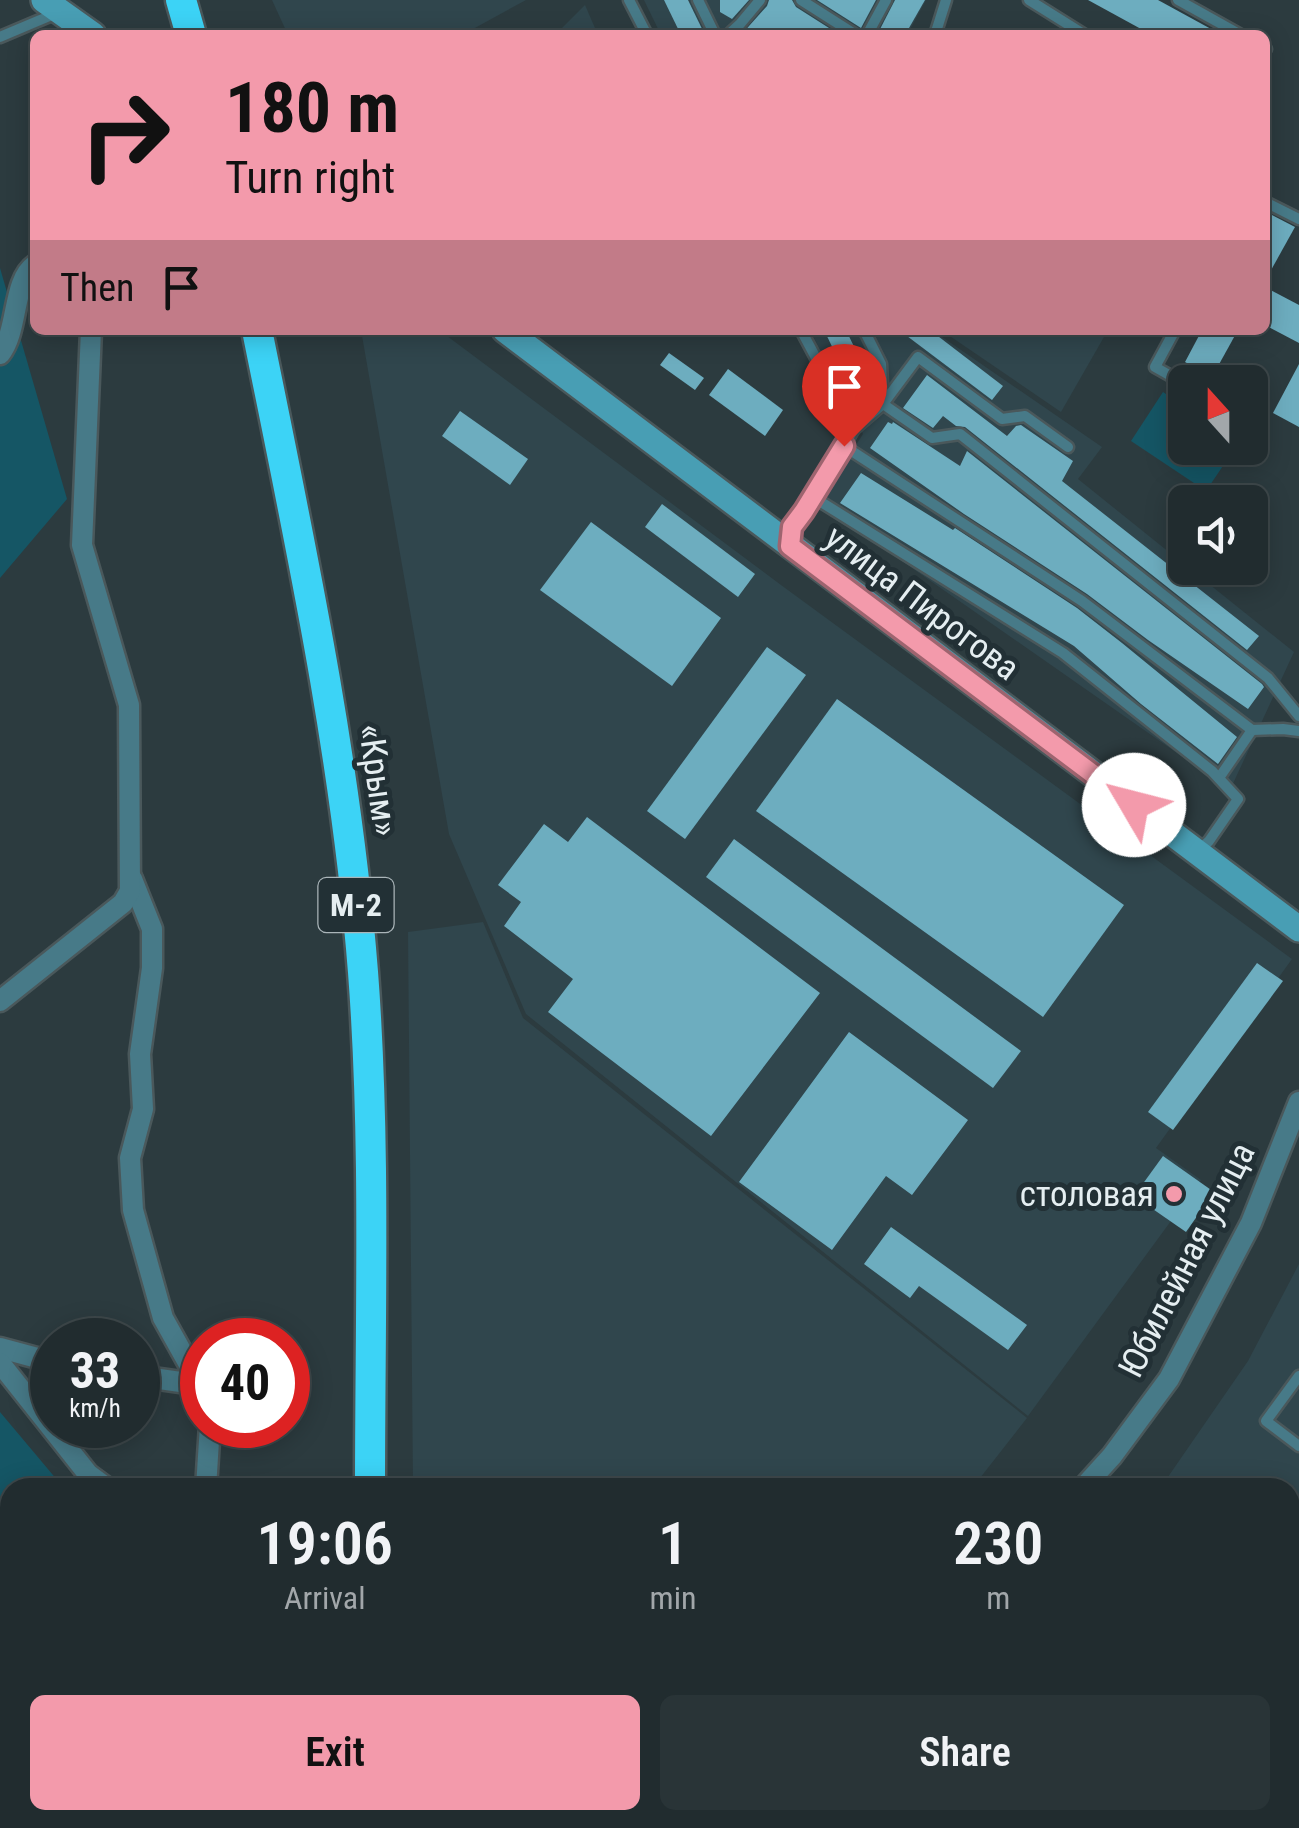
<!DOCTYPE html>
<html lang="en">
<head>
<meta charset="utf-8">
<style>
  :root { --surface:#212c2f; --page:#293437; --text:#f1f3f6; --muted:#a2a7aa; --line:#3e484b; --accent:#f39aab }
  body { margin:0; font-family:"Roboto Condensed",sans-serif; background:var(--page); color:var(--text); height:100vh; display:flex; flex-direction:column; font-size:38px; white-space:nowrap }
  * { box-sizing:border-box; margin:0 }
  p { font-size:32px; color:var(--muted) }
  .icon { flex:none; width:55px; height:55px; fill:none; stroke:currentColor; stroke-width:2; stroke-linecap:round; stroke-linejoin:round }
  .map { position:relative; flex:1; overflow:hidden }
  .drawer { position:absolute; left:0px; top:1478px; width:1300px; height:352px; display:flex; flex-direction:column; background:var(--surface); border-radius:30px 30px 0 0; box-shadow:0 5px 25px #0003,0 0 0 2px var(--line) }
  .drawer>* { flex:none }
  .top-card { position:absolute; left:30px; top:30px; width:1240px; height:305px; border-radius:15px; box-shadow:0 5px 25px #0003,0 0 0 2px var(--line); background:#f39aab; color:#111; overflow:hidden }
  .needle { width:65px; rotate:339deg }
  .controls { position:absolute; left:1168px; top:365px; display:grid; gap:20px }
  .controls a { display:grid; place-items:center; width:100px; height:100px; border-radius:15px; background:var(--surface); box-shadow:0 5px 25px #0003,0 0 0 2px var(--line); font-size:50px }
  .speed { position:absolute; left:30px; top:1318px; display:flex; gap:20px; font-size:50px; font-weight:700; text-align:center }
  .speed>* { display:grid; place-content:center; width:130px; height:130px; border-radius:50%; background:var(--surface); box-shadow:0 5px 25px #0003,0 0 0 2px var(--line); line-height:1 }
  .speed small { font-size:25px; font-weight:400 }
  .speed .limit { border:15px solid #d22; background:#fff; color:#111 }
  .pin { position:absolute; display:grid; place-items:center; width:85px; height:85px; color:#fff; margin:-102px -42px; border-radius:50% 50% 50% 0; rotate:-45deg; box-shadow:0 0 10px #0007 }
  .pin .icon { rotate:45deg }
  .me { position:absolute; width:110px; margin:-55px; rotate:307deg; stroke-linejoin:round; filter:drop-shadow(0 0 8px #0008) }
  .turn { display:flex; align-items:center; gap:35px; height:210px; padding:0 30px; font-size:45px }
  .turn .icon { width:130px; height:130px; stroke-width:2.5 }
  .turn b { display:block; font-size:70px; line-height:85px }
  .then { display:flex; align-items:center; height:95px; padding:0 30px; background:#0003; gap:20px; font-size:38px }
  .eta { display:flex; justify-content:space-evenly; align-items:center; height:170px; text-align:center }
  .eta b { font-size:60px; font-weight:600; line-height:70px }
  .action { display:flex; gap:20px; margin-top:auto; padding:20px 30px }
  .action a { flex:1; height:115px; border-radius:15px; background:var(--accent); color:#111; font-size:40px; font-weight:600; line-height:115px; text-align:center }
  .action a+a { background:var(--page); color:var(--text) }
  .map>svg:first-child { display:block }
  .built { fill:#30464d }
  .green { fill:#155665 }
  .building { fill:#6dadbf }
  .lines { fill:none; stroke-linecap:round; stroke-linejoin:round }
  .lane-casing { stroke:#4a585b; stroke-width:15 }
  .street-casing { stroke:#4a585b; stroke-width:25 }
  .secondary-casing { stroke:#4a585b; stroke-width:30 }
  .highway-casing { stroke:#4a585b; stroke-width:35 }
  .lane { stroke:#477a88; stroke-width:10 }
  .street { stroke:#477a88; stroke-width:20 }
  .secondary { stroke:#489eb4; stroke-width:25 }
  .highway { stroke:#3cd3f6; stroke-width:30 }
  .route-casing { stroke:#9e646f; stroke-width:25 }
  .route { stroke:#f39aab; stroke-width:18 }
  .poi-dot { fill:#f39aab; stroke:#223035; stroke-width:4 }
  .labels { text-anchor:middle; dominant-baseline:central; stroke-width:10; stroke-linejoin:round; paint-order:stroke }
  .shield { fill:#223035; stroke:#aab5b9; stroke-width:2.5 }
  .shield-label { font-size:32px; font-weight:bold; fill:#e5eef1 }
  .street-label { font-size:35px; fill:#e5eef1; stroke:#223035 }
  .poi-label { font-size:35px; fill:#e5eef1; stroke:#223035; text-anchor:end }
</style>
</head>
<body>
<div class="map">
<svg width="1299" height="1828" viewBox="0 0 1299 1828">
  <rect width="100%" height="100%" fill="#2c3b3f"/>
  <g class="built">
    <path d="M272,0H526L462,35H288Z"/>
    <path d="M644,0H926L907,35H661Z"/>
    <path d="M585,5L598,35H555Z"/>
    <path d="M361,330H439L781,585L1292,959L1156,1148L1201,1180L1028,1416L526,1014L449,834Z"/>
    <path d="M810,330H932L1102,447L1078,479L1185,565V568H1189L1294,652L1230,790L819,503L863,434Z"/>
    <path d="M941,330H1108L1061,412Z"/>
    <path d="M483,922L523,1018L1027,1418L973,1487H413L408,932Z"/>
    <path d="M1299,1264V1828H935L941,1820H1290V1488L1161,1487L1248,1361Z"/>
    <path d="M416,1820H708L699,1828H416Z"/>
  </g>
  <g class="green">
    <path d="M0,268L67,499L0,578Z"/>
    <path d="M1163,392L1185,407V448H1235L1206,491L1131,441Z"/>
    <path d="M0,1412L63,1487L10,1488V1668L0,1674Z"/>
  </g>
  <g class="building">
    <path d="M664,0H688L705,35H681Z"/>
    <path d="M720,0H749L732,19L720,12Z"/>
    <path d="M769,0H792L796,7L840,35H741L767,6Z"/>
    <path d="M817,0H876L861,28Z"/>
    <path d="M895,0H925L905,35H877Z"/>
    <path d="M1088,0H1158L1222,35H1152Z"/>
    <path d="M1266,212L1295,227L1265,281V215Z"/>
    <path d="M1265,287L1299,305V343L1265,325Z"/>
    <path d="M824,330H846L858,355L840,363Z"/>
    <path d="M899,330H930L1003,386L992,400Z"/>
    <path d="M1202,330H1238L1212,377L1185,362Z"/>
    <path d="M669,353L704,378L695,390L660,365Z"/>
    <path d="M1299,364V427L1273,413Z"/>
    <path d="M728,369L783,410L765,436L709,395Z"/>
    <path d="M927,375L1007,436L1016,426L1021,425L1073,461L1062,481L1259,636L1247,650L965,427L956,426L943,416L933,428L903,408Z"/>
    <path d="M460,411L528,459L510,485L442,436Z"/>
    <path d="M888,422L892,424L893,422L960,466L967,451L1262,684L1264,687L1248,709L1148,640L1087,594L964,514L870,448Z"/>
    <path d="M861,473L953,530L955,528L1077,608L1122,643L1237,737L1218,764L1141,704L1074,646L840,503Z"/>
    <path d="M662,504L755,574L738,597L645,527Z"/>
    <path d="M591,522L721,618L672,686L540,590Z"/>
    <path d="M767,647L806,675L685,839L647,811Z"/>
    <path d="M837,699L1124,905L1043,1017L756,811Z"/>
    <path d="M587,817L820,993L711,1136L548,1012L573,979L504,926L521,902L498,885L544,824L568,842Z"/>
    <path d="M734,839L1021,1051L993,1088L706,877Z"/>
    <path d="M1257,963L1283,981L1173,1130L1148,1112Z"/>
    <path d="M849,1032L968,1120L912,1195L886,1176L832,1250L739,1182Z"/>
    <path d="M1163,1156L1214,1192L1186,1232L1134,1196Z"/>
    <path d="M891,1227L1027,1325L1008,1350L919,1286L910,1298L864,1264Z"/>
  </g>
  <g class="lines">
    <g class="lane-casing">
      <g id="lane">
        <path d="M629,0L647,35"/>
        <path d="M698,0L715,35"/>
        <path d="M801,0L856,35"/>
        <path d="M1029,0L1085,35"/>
        <path d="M1178,0L1241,35"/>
        <path d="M728,35L740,24L760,0"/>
        <path d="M867,35L886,0"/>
        <path d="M935,35L946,0"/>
        <path d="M0,37L59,12"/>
        <path d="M1265,49H1266"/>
        <path d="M1265,202L1299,219"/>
        <path d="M864,330L881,364L883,404L918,357L1002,419L1025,416L1068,447"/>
        <path d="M1175,330L1155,367L1185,384"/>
        <path d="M854,429L883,404L932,438L960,434L1268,678L1299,716"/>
        <path d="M844,446L1082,601L1252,730L1219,778"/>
        <path d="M813,497L1063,653L1212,771L1238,799L1209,841L1197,852"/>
        <path d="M790,541L791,527L805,511L854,429L801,330"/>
        <path d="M1252,730L1283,729L1299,731"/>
        <path d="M1299,1376L1266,1421L1299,1446"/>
      </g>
    </g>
    <g class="street-casing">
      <g id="street">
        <path d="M0,354C19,330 12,281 35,265"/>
        <path d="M132,879L152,929V968L140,1054L143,1109L130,1158L133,1210L163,1318L202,1388"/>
        <path d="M0,1001L123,903L130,891L129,705L82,545L91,330"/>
        <path d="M0,1348L52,1362"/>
        <path d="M0,1363L88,1474L107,1488"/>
        <path d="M138,1376L202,1385"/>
        <path d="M206,1488L210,1425"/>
        <path d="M1083,1488L1112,1456L1169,1379L1251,1223L1299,1102"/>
        <path d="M0,1790L10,1782"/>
        <path d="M253,1820L255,1828"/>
        <path d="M734,1828L743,1820"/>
      </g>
    </g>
    <g class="secondary-casing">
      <g id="secondary">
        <path d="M44,0L93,35"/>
        <path d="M505,330L1299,929"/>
      </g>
    </g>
    <g class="highway-casing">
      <g id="highway">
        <path d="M181,0L191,35"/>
        <path d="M257,330C300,543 346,755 363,972C376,1143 370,1316 370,1488"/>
        <path d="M354,1828V1820"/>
      </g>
    </g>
    <use href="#lane" class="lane"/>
    <use href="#street" class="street"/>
    <use href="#secondary" class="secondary"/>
    <use href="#highway" class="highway"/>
  </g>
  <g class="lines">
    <g class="route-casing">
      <path id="route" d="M844,446L804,511L792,527L790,546L1134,805"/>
    </g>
    <use href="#route" class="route"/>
  </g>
  <circle class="poi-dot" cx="1174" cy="1194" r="10"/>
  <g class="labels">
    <rect class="shield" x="318.5" y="878" width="75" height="54" rx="8"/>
    <g class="shield-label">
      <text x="356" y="905">М-2</text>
    </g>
    <g class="street-label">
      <text transform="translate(922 603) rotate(37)">улица Пирогова</text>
      <text transform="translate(378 780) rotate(82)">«Крым»</text>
      <text transform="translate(1187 1260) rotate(-63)">Юбилейная улица</text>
    </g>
    <g class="poi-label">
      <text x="1154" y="1194">столовая</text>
    </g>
  </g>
</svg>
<div class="controls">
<a><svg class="needle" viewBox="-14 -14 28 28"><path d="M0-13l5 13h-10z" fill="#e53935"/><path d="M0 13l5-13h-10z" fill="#a2a7aa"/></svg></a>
<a><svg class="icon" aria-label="sound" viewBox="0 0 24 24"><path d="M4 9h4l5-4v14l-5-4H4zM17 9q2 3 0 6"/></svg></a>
</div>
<div class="speed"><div>33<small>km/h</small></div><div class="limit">40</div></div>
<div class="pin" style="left:844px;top:446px;background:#d93025"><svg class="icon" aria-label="arrive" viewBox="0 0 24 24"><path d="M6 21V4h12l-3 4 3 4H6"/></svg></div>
<svg class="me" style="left:1134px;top:805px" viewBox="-20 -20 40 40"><circle r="19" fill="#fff"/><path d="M0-13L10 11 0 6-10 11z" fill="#f39aab"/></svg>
<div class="top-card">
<div class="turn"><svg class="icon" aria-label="right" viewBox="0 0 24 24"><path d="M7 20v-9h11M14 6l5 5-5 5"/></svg><div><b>180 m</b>Turn right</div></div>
<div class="then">Then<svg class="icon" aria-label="arrive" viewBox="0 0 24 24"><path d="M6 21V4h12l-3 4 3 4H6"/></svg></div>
</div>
<section class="drawer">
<div class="eta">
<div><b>19:06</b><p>Arrival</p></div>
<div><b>1</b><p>min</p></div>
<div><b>230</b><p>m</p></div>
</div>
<div class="action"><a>Exit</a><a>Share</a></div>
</section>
</div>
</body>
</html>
